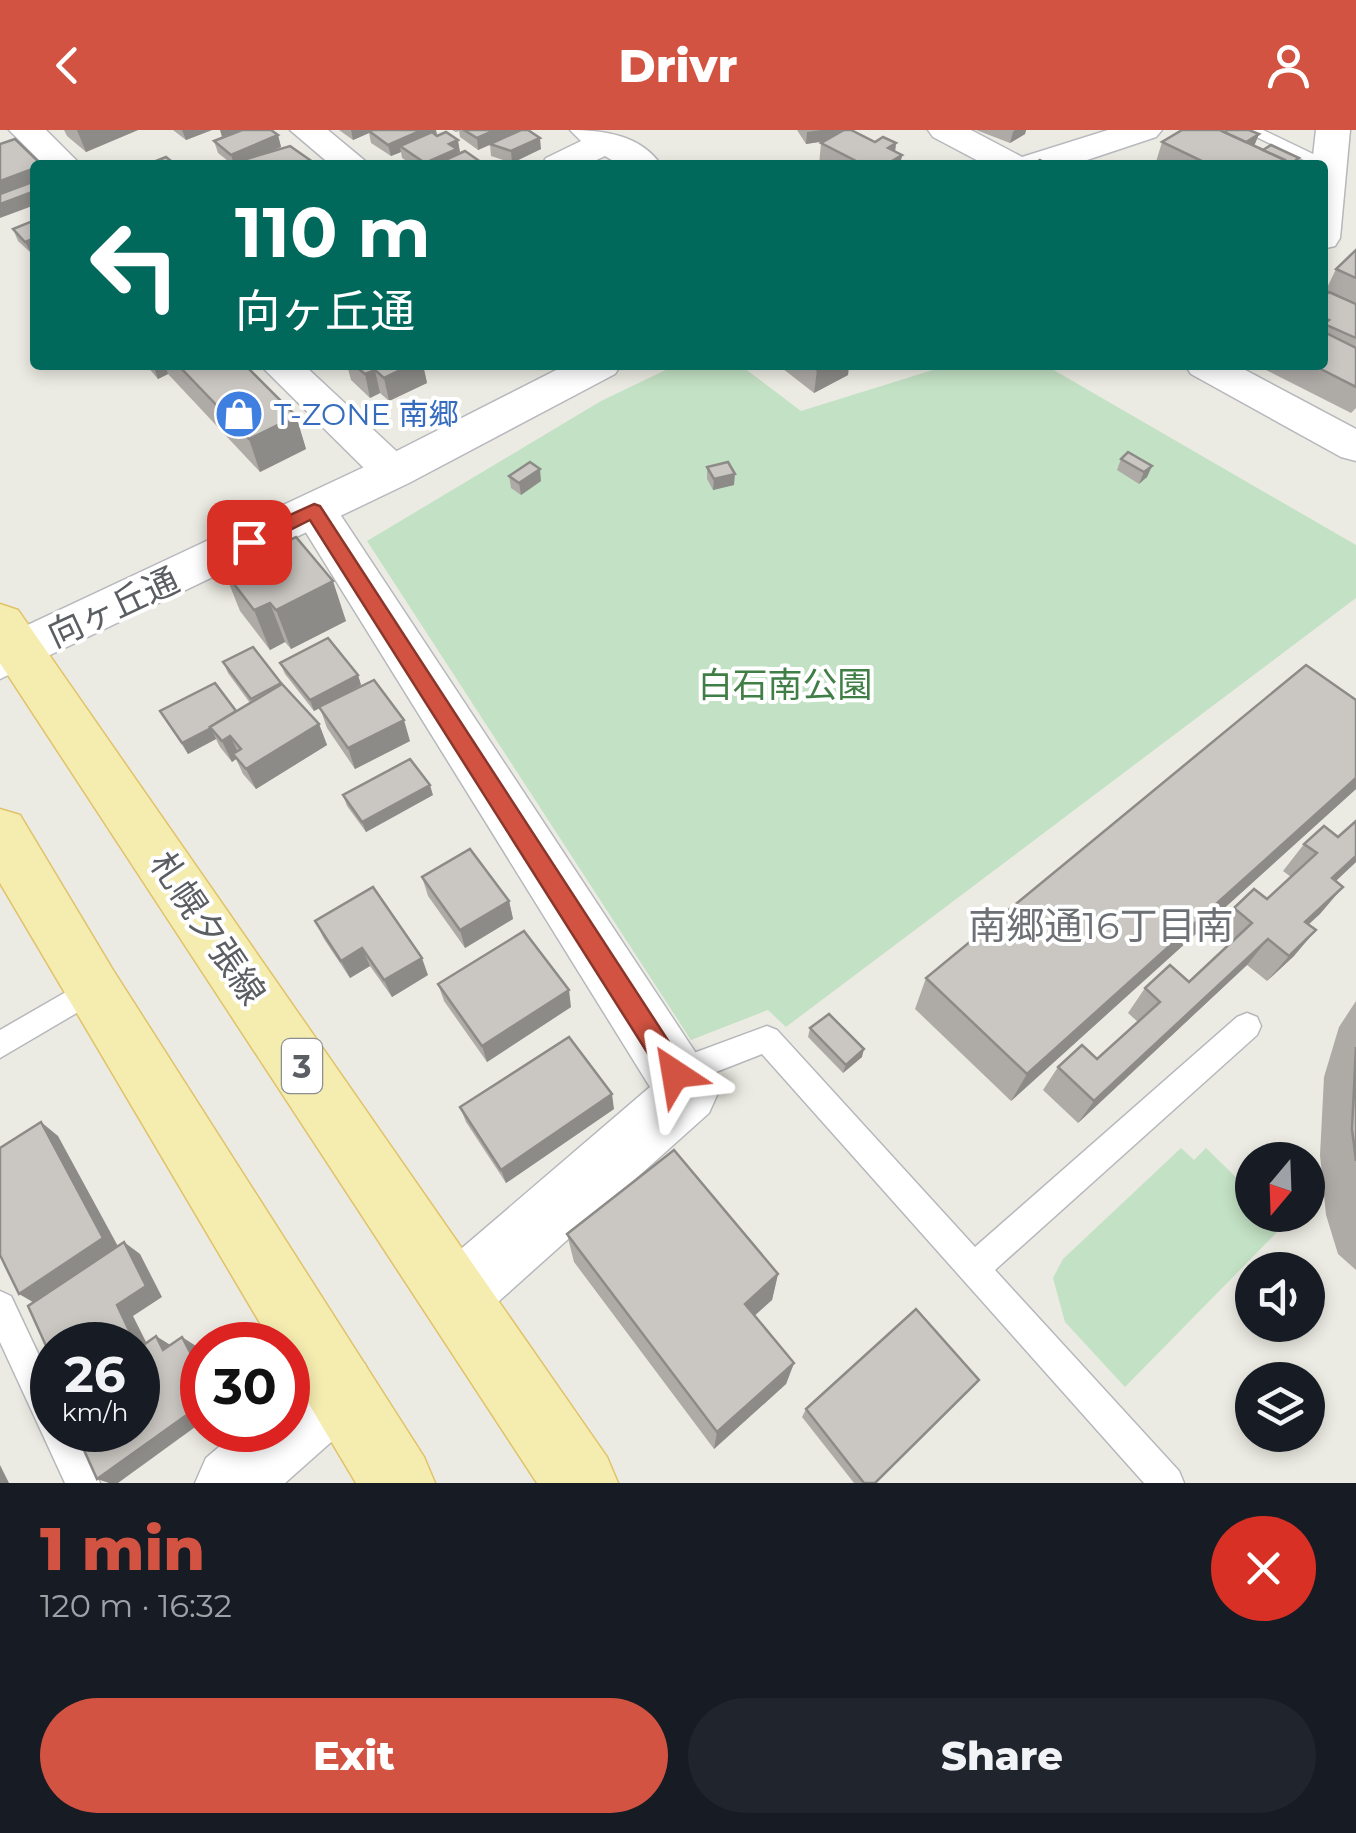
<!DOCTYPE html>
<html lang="en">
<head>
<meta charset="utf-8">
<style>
  :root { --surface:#171b24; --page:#20242c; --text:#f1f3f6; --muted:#9ea1a6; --accent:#d35342 }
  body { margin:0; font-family:Montserrat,"Noto Sans JP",sans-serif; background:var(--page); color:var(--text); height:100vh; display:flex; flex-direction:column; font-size:38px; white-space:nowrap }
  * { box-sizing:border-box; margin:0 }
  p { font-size:32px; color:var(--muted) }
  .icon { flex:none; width:55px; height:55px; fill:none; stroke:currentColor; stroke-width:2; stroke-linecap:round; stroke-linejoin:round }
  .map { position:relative; height:1353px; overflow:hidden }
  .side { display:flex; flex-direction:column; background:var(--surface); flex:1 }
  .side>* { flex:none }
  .hud { position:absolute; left:30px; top:30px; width:1298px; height:210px; border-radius:10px; box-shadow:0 5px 15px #0003; background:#00695c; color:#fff; overflow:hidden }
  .needle { width:65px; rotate:199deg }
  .buttons { position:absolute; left:1235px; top:1012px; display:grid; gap:20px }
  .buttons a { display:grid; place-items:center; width:90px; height:90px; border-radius:50%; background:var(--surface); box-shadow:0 5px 15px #0003; font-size:50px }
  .speed { position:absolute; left:30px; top:1192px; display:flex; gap:20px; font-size:50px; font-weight:700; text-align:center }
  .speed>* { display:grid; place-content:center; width:130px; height:130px; border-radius:50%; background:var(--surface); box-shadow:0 5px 15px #0003; line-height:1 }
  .speed small { font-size:25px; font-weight:400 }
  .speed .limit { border:15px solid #d22; background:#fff; color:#111 }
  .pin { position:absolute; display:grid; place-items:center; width:85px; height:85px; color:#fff; margin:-42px; border-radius:20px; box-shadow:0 5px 15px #0006 }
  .me { position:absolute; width:110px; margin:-55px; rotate:327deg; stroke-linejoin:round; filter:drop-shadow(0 0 8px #0008) }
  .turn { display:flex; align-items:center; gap:35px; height:210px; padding:0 40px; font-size:45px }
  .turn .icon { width:130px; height:130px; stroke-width:2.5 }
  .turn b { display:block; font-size:70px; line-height:85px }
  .round { display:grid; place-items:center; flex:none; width:105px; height:105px; border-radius:52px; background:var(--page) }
  .summary { display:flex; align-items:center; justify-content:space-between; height:170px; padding:0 40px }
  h1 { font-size:60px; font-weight:800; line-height:75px; color:var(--accent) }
  .button { display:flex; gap:20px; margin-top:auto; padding:20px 40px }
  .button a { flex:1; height:115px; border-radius:60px; background:var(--accent); color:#fff; font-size:40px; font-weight:800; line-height:115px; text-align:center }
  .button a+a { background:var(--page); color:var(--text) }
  header { display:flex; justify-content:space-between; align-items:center; height:130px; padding:0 40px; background:var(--accent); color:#fff; font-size:45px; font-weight:800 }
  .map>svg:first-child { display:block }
  .green { fill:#c3e1c4 }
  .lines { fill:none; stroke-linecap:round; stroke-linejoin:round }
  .lane-casing { stroke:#b6b8bc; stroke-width:3 }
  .street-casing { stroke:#b6b8bc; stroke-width:3 }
  .secondary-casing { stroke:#b7b9be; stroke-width:3 }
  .primary-casing { stroke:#e0c369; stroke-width:3 }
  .lane { fill:#fff; fill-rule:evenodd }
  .street { fill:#fff; fill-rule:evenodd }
  .secondary { fill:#fff; fill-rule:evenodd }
  .primary { fill:#f5ecb0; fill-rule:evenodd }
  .wall { fill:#aeaba7 }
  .shaded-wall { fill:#8d8b88 }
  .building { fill:#cac7c2; stroke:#8d8b88; stroke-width:2.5 }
  .route { fill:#d35342; stroke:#89362b; stroke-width:2.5 }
  .labels { text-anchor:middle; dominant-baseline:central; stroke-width:8; stroke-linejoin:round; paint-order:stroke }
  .far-shop-label { font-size:30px; fill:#366cbe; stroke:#fff; text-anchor:start }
  .shield { fill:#fff; stroke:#8c8e91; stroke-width:2.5 }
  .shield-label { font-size:32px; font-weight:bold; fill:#5b5e62 }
  .street-label { font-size:35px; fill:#5b5e62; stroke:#fff }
  .park-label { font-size:35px; fill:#3f7e44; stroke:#fff }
  .neighbourhood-label { font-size:38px; fill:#6d7074; stroke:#fff }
</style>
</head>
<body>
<header><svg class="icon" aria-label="back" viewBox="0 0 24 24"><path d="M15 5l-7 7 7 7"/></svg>Drivr<svg class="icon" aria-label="person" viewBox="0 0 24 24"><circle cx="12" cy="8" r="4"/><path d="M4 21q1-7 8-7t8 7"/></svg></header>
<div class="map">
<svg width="1356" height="1353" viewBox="0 0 1356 1353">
  <rect width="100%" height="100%" fill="#ecebe3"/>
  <g class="green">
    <path d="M676,235H740L801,281L949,235H1045L1356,415V468L786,897L768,880L691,910L367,411L601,271Z"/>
    <path d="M1181,1018L1194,1030L1206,1018L1252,1063V1085H1276L1285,1094L1125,1257L1065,1192L1053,1148L1063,1129Z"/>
  </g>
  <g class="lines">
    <g class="lane-casing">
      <g id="lane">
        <path d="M1242,0H1263L1336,35L1322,39V35H1314Z"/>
        <path d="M92,847L102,850L106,859L102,868L0,928V900Z"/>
        <path d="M1247,883L1257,887L1261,896L1257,905L995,1140L1179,1341L1184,1353H1144L762,924L675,958L665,954L661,944L665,934L675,930L767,896L777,900L975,1117L1237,887Z"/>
        <path d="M0,1161L11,1166L52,1253V1300H75L100,1353H65L0,1212Z"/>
      </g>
    </g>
    <g class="street-casing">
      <g id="street">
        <path d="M9,0H46L81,35H44Z"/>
        <path d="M290,0H328L370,35H331Z"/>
        <path d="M570,0C603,0 641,5 661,35H620L605,26L586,35H541L546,28L581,11Z"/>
        <path d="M928,0H971L1024,28L1029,35H986L933,7Z"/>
        <path d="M1316,0H1350L1340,108L1335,116L1322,119V35H1312Z"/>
        <path d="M260,235H304L408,332L415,342L408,352L393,357L378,352Z"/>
        <path d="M1185,235H1236L1356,299V331L1341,327L1191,244Z"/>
        <path d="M314,365L330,369L709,943L718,963L709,983L480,1188L457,1198L434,1188L424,1165L434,1142L650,957L292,380L298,369Z"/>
        <path d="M341,1224L365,1234L375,1258L365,1282L285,1353H195L206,1328L239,1300H288V1258L317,1234Z"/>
      </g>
    </g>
    <g class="secondary-casing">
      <g id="secondary">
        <path d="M1108,0H1162L1156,7L1072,35H1017L1022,27Z"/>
        <path d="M566,235H621L615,244L409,353L0,549V508L377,331Z"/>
      </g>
    </g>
    <g class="primary-casing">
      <g id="primary">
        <path d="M0,474L18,480L607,1327L618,1353H537L0,533Z"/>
        <path d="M0,679L20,685L113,840L424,1327L435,1353H356L288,1239V1215H273L0,753Z"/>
      </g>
    </g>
    <use href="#lane" class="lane"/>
    <use href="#street" class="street"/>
    <use href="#secondary" class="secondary"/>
    <use href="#primary" class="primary"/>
  </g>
  <g class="wall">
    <path d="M64,0H138L86,22L67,6Z"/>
    <path d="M173,0H212L186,10Z"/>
    <path d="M339,0H436L437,6L460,22L457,25L485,35H413L402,28L401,22L391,26L371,13L369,3L353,10Z"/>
    <path d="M452,0H528L541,19L512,33L491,26L490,15L478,20L460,7L459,1L456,2Z"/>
    <path d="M797,0H851L875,12L896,13L895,22L902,25L900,35H819L821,13L824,11L806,14Z"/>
    <path d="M976,0H1026L1025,4L1010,13Z"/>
    <path d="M1224,2L1259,4L1254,16L1296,35H1155L1162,12Z"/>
    <path d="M278,5L281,17L269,22L310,30L311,35H244V32L233,35L218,23L214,11Z"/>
    <path d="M35,90L31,123L18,111L13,99Z"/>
    <path d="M1356,120V278L1351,283L1266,240L1269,235H1322V168L1328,164L1325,162L1336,139Z"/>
    <path d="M146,235H245L296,286L306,319L260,342L168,244L158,249Z"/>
    <path d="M347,235H423L427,253L389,271L380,263L370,268L351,250Z"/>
    <path d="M778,235H849L848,245L814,263Z"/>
    <path d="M1121,329L1152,336L1147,347L1139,354L1117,340Z"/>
    <path d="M707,337L734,355L713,360L707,349Z"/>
    <path d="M509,346L541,351L521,365L511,358Z"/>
    <path d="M224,441L346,491L291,519L285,512L270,520L240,481Z"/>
    <path d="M223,532L281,554L319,594L327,615L256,659L243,644L236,629L232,632L220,617L216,609L188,624L160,581H236L250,573L228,543Z"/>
    <path d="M280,533L358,545L361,555L338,568L410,611L355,639L327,598L320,578L314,581L285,544Z"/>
    <path d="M1356,570V659L1011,971L915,879L926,848Z"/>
    <path d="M343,665H433L366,702L347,676Z"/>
    <path d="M1304,714L1356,732L1336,751L1343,757L1308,794L1294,826L1267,851L1247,835L1078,993L1043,960L1058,937L1097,929L1138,892L1128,883L1145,858L1189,852L1228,815L1215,804L1234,778L1267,769L1291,747L1283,741Z"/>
    <path d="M422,747L509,771L513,789L465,818L428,766Z"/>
    <path d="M315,791L428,845L392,867L370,836L350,848L324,809Z"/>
    <path d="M438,854L571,877L487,932L444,871Z"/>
    <path d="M1356,871V1140L1338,1124L1326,1085L1320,1025L1324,947L1339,897Z"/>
    <path d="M810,898L862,927L843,943L808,907Z"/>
    <path d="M460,977L614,979L506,1053L466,992Z"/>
    <path d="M567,1104L778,1144L772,1170L754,1185L794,1233L786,1254L714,1319L574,1132Z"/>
    <path d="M806,1279L875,1353H854L802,1287Z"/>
  </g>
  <g class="shaded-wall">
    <path d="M77,0H138L86,22Z"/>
    <path d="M182,0H212L186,10Z"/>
    <path d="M220,0H240L222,7Z"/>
    <path d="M351,0H376L353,10Z"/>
    <path d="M422,0H436L437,6L400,16L401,22L391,26L388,15Z"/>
    <path d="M495,0H522L478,20L477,8Z"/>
    <path d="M821,0H847L846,8L806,14L807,2Z"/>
    <path d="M1015,0H1026L1025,4L1010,13L1013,2Z"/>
    <path d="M1259,4L1254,16L1231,22Z"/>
    <path d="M278,5L281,17L245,32L243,30L244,32L234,35L231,25Z"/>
    <path d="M540,8L541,19L512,33L511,21Z"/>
    <path d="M458,10L460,22L457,23L458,30L448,35H425V33L449,14Z"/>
    <path d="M896,13L894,30L902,25L900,35H885L888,18Z"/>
    <path d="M35,38V75L0,88V51Z"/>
    <path d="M35,108V122L31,123L25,112Z"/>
    <path d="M153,235H165L168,244L158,249Z"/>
    <path d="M411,235H423L427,253L389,271L384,248Z"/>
    <path d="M825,235H849L848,245L814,263L817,240Z"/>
    <path d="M375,240L380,263L370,268L365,244Z"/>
    <path d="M296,286L306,319L260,342L249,309Z"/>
    <path d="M1152,336L1147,347L1139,354L1144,342Z"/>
    <path d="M540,339L541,351L521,365L519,353Z"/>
    <path d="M735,344L734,355L713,360L714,349Z"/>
    <path d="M333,451L346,491L291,519L276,480Z"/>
    <path d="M270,473L285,512L270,520L254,480Z"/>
    <path d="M358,545L361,555L314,581L310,570Z"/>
    <path d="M404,590L410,611L355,639L348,618Z"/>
    <path d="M319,594L327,615L256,659L246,639Z"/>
    <path d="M211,598L216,609L188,624L182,613Z"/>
    <path d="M230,606L240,626L233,624L236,629L232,632L222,611Z"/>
    <path d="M1356,648V659L1011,971L1027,944Z"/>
    <path d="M430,655L433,665L366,702L362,692Z"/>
    <path d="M1356,726V732L1310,775L1332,748Z"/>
    <path d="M1343,757L1320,784L1283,818L1305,792Z"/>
    <path d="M509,771L513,789L465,818L460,800Z"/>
    <path d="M1316,800L1294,826L1267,851L1289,826Z"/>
    <path d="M1268,809L1247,835L1078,993L1094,971Z"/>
    <path d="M362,818L370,836L350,848L341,831Z"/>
    <path d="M422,828L428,845L392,867L384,850Z"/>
    <path d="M569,860L571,877L487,932L482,916Z"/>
    <path d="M864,919L862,927L843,943L846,935Z"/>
    <path d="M612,964L614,979L506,1053L501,1040Z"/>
    <path d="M41,992L58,1006L120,1120L38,1175L19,1164Z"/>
    <path d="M124,1112L140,1124L162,1167L133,1186L154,1228L138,1219L117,1175Z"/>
    <path d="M778,1144L772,1170L741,1198L745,1174Z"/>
    <path d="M156,1206L172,1216L163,1220Z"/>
    <path d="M182,1207L196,1216L202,1227V1245Z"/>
    <path d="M794,1233L786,1254L714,1319L717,1302Z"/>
    <path d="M202,1274V1292L118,1353H109L97,1349Z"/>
    <path d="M0,1335L9,1353H0Z"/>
  </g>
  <g class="building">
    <path d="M242,0H271L278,5L231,25L214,11Z"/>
    <path d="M372,0H422L388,15L369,1Z"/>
    <path d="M464,0H495L477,8Z"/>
    <path d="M521,0H528L540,8L511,21L490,14Z"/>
    <path d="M844,0H851L875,12L883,7L896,13L888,18L902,25L885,35H864L821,13Z"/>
    <path d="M1182,0H1220L1285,30L1277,35H1210L1162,12Z"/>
    <path d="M1228,0H1249L1259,4L1246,12L1224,2Z"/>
    <path d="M432,2L437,6L446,2L458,10L449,14L457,19L425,33L400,16Z"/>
    <path d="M15,9L42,35H35V38L0,51V14Z"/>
    <path d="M1271,15L1299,28L1289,35H1283L1285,30L1263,20Z"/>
    <path d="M290,16L310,30L299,35H250L243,30Z"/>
    <path d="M465,21L485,35H434Z"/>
    <path d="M166,27L176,35H146Z"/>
    <path d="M1040,30L1049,35H1032Z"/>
    <path d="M35,51V61L0,74V64Z"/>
    <path d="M35,90V108L25,112L13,99Z"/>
    <path d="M1356,120V148L1336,139Z"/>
    <path d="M1329,162L1356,174V208L1324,194L1329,190L1322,187V168Z"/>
    <path d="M1322,201L1356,218V257L1313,235H1322Z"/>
    <path d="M178,235H245L296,286L249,309Z"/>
    <path d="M354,235H411L384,248L375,240L365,244Z"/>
    <path d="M811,235H825L817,240Z"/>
    <path d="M1128,322L1152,336L1144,342L1121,329Z"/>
    <path d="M530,332L540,339L519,353L509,346Z"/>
    <path d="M728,332L735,344L714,349L707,337Z"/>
    <path d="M296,407L333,451L276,480L270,473L254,480L224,441Z"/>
    <path d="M328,508L358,545L310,570L280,533Z"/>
    <path d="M253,517L281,553L251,569L223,532Z"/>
    <path d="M1306,535L1356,570V648L1027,944L926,848Z"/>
    <path d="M374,550L404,590L348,618L319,577Z"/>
    <path d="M215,553L236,581L210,597L211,598L182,613L160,581Z"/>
    <path d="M282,554L319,594L246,639L233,624L241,619L230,606L222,611L210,597Z"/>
    <path d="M410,629L430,655L362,692L343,665Z"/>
    <path d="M1356,691V726L1332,748L1343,757L1305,792L1316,800L1289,826L1268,809L1094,971L1058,937L1082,915L1097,929L1160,872L1145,858L1170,835L1189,852L1252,793L1234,778L1254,759L1267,769L1317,723L1304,714L1324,696L1338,707Z"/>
    <path d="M470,719L509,771L460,800L422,747Z"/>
    <path d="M373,757L422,828L384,850L362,818L341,831L315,791Z"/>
    <path d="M524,801L569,860L482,916L438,854Z"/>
    <path d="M829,884L864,919L846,935L810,898Z"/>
    <path d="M569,907L612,964L501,1040L460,977Z"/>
    <path d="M1356,917V1031L1352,999Z"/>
    <path d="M41,992L103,1108L19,1164L0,1125V1018Z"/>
    <path d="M674,1020L778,1144L745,1174L794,1233L717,1302L567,1104Z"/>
    <path d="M124,1112L146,1156L117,1175L136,1215H52V1229L28,1176Z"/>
    <path d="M916,1179L979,1250L875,1353H864L806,1279Z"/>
    <path d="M156,1206L163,1220L182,1207L202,1245V1274L97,1349L75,1300H138V1217V1219Z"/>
  </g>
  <path class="route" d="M314,374L320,376L684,935L688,944L684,952L675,956L666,952L310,390L256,417H242L239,412L242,407Z"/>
  <defs>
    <g id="shop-disc" transform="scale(2.5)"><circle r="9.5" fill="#3f7fe0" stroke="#fff"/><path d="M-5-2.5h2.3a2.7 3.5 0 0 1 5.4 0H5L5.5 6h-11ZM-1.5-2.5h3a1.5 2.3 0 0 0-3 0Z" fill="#fff"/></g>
  </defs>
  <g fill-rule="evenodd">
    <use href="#shop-disc" x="239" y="284"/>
  </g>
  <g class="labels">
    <g class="far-shop-label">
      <text x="274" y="284">T-ZONE 南郷</text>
    </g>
    <rect class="shield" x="282" y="909" width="40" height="54" rx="8"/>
    <g class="shield-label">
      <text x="302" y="936">3</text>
    </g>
    <g class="street-label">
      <text transform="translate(113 477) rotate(-25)">向ヶ丘通</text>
      <text transform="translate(208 798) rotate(56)">札幌夕張線</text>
    </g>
    <g class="park-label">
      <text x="785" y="554">白石南公園</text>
    </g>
    <g class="neighbourhood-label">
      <text x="1101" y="795">南郷通16丁目南</text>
    </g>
  </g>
</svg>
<div class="buttons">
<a><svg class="needle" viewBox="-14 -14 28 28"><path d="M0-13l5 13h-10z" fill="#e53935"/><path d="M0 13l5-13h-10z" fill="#9ea1a6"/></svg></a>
<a><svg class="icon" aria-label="sound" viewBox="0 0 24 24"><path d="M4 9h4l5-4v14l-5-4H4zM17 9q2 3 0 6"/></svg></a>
<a><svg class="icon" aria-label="layers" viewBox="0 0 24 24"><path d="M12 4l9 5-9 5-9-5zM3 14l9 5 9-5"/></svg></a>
</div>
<div class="speed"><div>26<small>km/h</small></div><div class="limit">30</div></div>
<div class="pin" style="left:249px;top:412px;background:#d93025"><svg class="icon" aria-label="arrive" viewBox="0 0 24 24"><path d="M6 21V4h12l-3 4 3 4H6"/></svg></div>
<svg class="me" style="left:675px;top:944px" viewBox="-20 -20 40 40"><path d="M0-17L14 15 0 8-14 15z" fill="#d35342" stroke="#fff" stroke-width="4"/></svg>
<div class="hud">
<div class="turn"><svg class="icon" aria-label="left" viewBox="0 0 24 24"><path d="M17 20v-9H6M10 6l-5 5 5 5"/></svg><div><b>110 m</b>向ヶ丘通</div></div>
</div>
</div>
<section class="side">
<div class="summary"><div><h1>1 min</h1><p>120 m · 16:32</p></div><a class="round" style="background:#d93025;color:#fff"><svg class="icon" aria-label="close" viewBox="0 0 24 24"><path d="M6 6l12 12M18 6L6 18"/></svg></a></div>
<div class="button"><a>Exit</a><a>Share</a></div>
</section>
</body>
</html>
